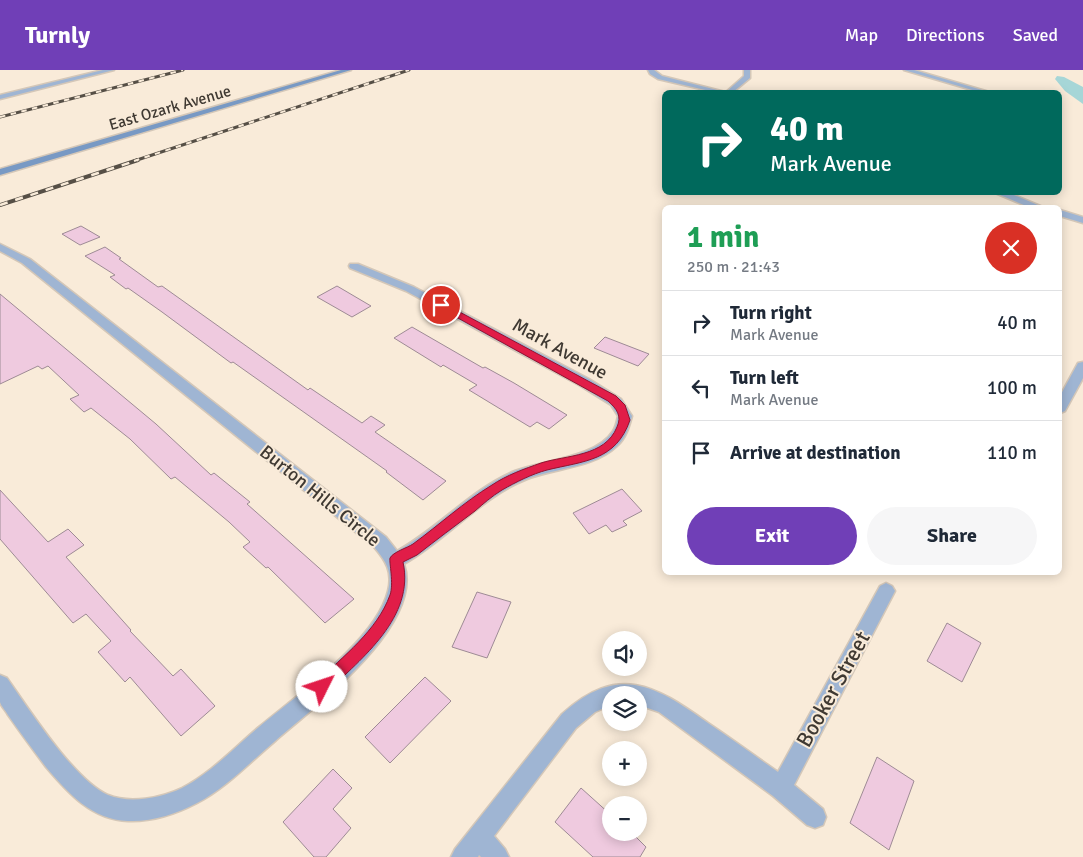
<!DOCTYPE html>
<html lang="en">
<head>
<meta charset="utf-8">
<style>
  :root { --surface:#fff; --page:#f6f6f7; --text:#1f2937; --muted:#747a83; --line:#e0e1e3; --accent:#703fb7 }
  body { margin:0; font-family:Signika,sans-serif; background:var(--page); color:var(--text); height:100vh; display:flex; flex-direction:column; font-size:19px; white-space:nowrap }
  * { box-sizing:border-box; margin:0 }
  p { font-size:16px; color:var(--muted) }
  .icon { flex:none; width:28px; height:28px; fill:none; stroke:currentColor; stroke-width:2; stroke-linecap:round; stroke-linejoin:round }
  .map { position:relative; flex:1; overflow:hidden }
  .sheet { position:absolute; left:662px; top:135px; width:400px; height:370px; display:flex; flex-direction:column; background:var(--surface); border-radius:8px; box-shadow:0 2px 12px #0003 }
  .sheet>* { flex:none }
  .top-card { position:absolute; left:662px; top:20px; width:400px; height:105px; border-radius:8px; box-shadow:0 2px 12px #0003; background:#00695c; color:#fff; overflow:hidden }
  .buttons { position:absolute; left:602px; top:561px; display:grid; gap:10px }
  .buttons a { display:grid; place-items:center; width:45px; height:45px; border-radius:50%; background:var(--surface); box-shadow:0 2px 12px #0003; font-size:25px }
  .pin { position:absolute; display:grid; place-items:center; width:42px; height:42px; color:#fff; margin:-21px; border:2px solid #fff; border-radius:50%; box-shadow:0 1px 5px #0007 }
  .me { position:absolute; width:55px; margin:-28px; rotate:49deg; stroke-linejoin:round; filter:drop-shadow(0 0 4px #0008) }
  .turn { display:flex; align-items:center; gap:18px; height:105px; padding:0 25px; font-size:22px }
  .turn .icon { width:65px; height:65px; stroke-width:2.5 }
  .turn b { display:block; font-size:35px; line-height:42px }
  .round { display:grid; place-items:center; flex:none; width:52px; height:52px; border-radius:26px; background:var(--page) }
  .overview { display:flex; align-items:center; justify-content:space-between; height:85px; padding:0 25px }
  h1 { font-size:30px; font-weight:800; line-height:38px; color:#1e9e55 }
  .action { display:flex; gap:10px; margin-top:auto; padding:10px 25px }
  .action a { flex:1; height:58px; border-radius:30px; background:var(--accent); color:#fff; font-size:20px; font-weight:800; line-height:58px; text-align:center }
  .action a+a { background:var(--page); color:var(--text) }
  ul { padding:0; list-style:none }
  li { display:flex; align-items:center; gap:15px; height:65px; padding:0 25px; border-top:1px solid var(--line) }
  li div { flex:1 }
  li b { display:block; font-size:19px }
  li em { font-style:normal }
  header { display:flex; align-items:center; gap:30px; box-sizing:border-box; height:70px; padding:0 25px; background:var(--accent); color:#fff }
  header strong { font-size:24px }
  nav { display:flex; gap:28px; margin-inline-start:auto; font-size:18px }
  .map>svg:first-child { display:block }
  .water { fill:#a6d6d7 }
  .building { fill:#efcadf; stroke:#9e8b95 }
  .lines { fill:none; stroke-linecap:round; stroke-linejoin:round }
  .minor-casing { stroke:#d4c7b8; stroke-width:3 }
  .secondary-casing { stroke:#d4c7b8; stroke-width:3 }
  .minor { fill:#9fb5d3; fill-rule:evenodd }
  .secondary { fill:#7899c4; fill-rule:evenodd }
  .rail-far1-casing { stroke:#564f46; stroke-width:3 }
  .rail-casing { stroke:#564f46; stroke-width:4 }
  .rail-far1 { stroke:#f9ebd9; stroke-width:2; stroke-dasharray:5.5; stroke-linecap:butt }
  .rail { stroke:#f9ebd9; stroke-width:2.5; stroke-dasharray:8; stroke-linecap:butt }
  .route { fill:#e11d48; stroke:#92132f }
  .labels { text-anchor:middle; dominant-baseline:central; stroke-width:4; stroke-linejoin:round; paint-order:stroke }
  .far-street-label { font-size:16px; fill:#3f3932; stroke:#f9ebd9 }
  .street-label { font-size:19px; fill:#3f3932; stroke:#f9ebd9 }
  .near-street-label { font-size:22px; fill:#3f3932; stroke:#f9ebd9 }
</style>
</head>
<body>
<header>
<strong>Turnly</strong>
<nav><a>Map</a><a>Directions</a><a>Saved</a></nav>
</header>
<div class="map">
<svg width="1083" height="787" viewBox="0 0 1083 787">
  <rect width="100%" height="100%" fill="#f9ebd9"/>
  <path class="water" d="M1057,6L1064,7L1083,17V34L1065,21L1055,9Z"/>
  <g class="building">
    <path d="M81,156L100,167L80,175L62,164Z"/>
    <path d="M105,177L121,188L119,189L158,217L162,216L308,320L310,318L362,353L371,346L385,355L375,362L446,411L423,430L386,402L387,401L233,292L231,293L162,242L128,218L126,219L110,207L115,205L85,186Z"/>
    <path d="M337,216L371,236L352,247L317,227Z"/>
    <path d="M0,224L156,354L211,405L214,403L250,432L247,434L354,529L325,553L268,497L266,498L243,477L250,472L229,452L175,407L171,409L130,369L91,338L84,342L70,329L79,325L48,296L42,299L38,296L0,314Z"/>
    <path d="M412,257L483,298L485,297L514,313L567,345L549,359L537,352L530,357L469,320L477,315L443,295L441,297L394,268Z"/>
    <path d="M605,267L649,284L638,296L594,278Z"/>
    <path d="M622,419L642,441L623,451L627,455L612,462L606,455L589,464L573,443Z"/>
    <path d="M0,420L48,472L68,459L84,475L66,487L131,560L130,561L173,606L181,599L215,636L181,666L130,607L125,612L98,582L111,571L86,544L73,553L0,469Z"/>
    <path d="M477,522L511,532L487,588L452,577Z"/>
    <path d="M947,553L981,573L962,612L927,591Z"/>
    <path d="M425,607L451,631L390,693L365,667Z"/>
    <path d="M877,687L914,711L889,780L850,753Z"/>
    <path d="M333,699L352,718L333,739L351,758L326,787H314L283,752Z"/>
    <path d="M581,718L611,745V762H631L646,777L640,787H593L555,752Z"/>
  </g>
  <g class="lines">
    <g class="minor-casing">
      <g id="minor">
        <path d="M103,0H114L0,29V25Z"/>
        <path d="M648,0H654L662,6L725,22H714L658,9L650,4Z"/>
        <path d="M744,0H750V8L733,22H726L744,6Z"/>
        <path d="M904,0H914L989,22H979Z"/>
        <path d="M993,122H1007L1045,138H1031Z"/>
        <path d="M1060,140L1083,147V153L1060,146Z"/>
        <path d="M0,174L30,189L386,467L397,481C439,458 471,419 515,401C543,390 596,388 613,361C616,357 617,351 618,346L611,335L579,315L406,221L350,198L349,196L350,194H358L414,217L589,309L621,329L632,346C629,357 626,368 617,376C594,398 555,398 527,409C481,427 447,470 404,494C425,555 314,637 274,672C249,693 226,718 197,733C176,744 152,752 128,751C92,750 68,723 46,697C33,680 20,662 8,645C6,641 1,636 0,632C0,625 0,613 0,605L7,608C29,639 74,710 108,725C130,734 161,728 182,718C211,703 234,678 259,657C297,625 376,570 388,521C393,502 386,491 374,477L22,193L0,181Z"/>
        <path d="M1083,292V308L1065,341L1060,343V326L1078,293Z"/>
        <path d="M886,513L892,516L895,521L794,715L823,739L826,747L823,755L815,758L807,755L773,726L659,642L639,635V625H611V635L595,642L576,658L494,766L505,779L509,787H481L479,785L478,787H451L455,779L562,644C618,593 655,615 708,653C732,669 755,686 778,702L880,516Z"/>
      </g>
    </g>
    <g class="secondary-casing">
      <path id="secondary" d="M341,0H351L0,105V99Z"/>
    </g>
    <use href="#minor" class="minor"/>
    <use href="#secondary" class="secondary"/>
    <g class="rail-far1-casing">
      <g id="rail-far1">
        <path d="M0,47L183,0"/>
        <path d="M134,91L409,0"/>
      </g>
    </g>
    <g class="rail-casing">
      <path id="rail" d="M0,135L138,90"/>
    </g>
    <use href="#rail-far1" class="rail-far1"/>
    <use href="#rail" class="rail"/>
  </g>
  <path class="route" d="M441,232L616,326L625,335L630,350C616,391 584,391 547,400C532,404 516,412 502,420C492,426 483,434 475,441C455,456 436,470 417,485L403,492C415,547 362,588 327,622L322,624L317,622L315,617L317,612C343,586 377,561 390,525C394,514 389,492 390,488C393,482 407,478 413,474C439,455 464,432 492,415C507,405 524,399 541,393C566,385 605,387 617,357C622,346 617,339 608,331L438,237L436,235Z"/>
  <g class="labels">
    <g class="far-street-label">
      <text transform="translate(170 38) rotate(-16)">East Ozark Avenue</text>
    </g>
    <g class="street-label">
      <text transform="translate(560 279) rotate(29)">Mark Avenue</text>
      <text transform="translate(320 426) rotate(39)">Burton Hills Circle</text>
    </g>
    <g class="near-street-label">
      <text transform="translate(833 619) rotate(-61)">Booker Street</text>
    </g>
  </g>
</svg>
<div class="buttons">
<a><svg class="icon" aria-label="sound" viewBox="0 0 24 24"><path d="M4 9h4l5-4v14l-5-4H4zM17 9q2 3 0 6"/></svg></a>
<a><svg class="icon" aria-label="layers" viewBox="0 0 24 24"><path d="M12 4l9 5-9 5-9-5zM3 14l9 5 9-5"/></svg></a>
<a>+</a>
<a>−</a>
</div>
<div class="pin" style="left:441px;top:235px;background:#d93025"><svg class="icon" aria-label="arrive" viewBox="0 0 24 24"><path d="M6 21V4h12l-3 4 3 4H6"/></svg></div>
<svg class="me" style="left:322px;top:617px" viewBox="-20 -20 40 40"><circle r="19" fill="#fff"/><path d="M0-13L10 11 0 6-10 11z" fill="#e11d48"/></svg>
<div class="top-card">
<div class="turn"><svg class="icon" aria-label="right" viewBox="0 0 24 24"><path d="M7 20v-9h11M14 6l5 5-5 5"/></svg><div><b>40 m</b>Mark Avenue</div></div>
</div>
<section class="sheet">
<div class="overview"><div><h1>1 min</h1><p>250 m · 21:43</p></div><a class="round" style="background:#d93025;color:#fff"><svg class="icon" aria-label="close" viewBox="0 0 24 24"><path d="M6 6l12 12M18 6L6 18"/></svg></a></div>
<ul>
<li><svg class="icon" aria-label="right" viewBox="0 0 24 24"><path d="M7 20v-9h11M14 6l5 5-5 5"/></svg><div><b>Turn right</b><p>Mark Avenue</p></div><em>40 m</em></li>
<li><svg class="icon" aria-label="left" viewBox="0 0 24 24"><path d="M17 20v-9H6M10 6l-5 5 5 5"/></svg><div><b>Turn left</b><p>Mark Avenue</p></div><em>100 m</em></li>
<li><svg class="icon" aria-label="arrive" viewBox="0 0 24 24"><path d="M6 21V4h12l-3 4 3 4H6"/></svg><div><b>Arrive at destination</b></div><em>110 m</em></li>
</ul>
<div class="action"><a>Exit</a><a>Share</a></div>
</section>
</div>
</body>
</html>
